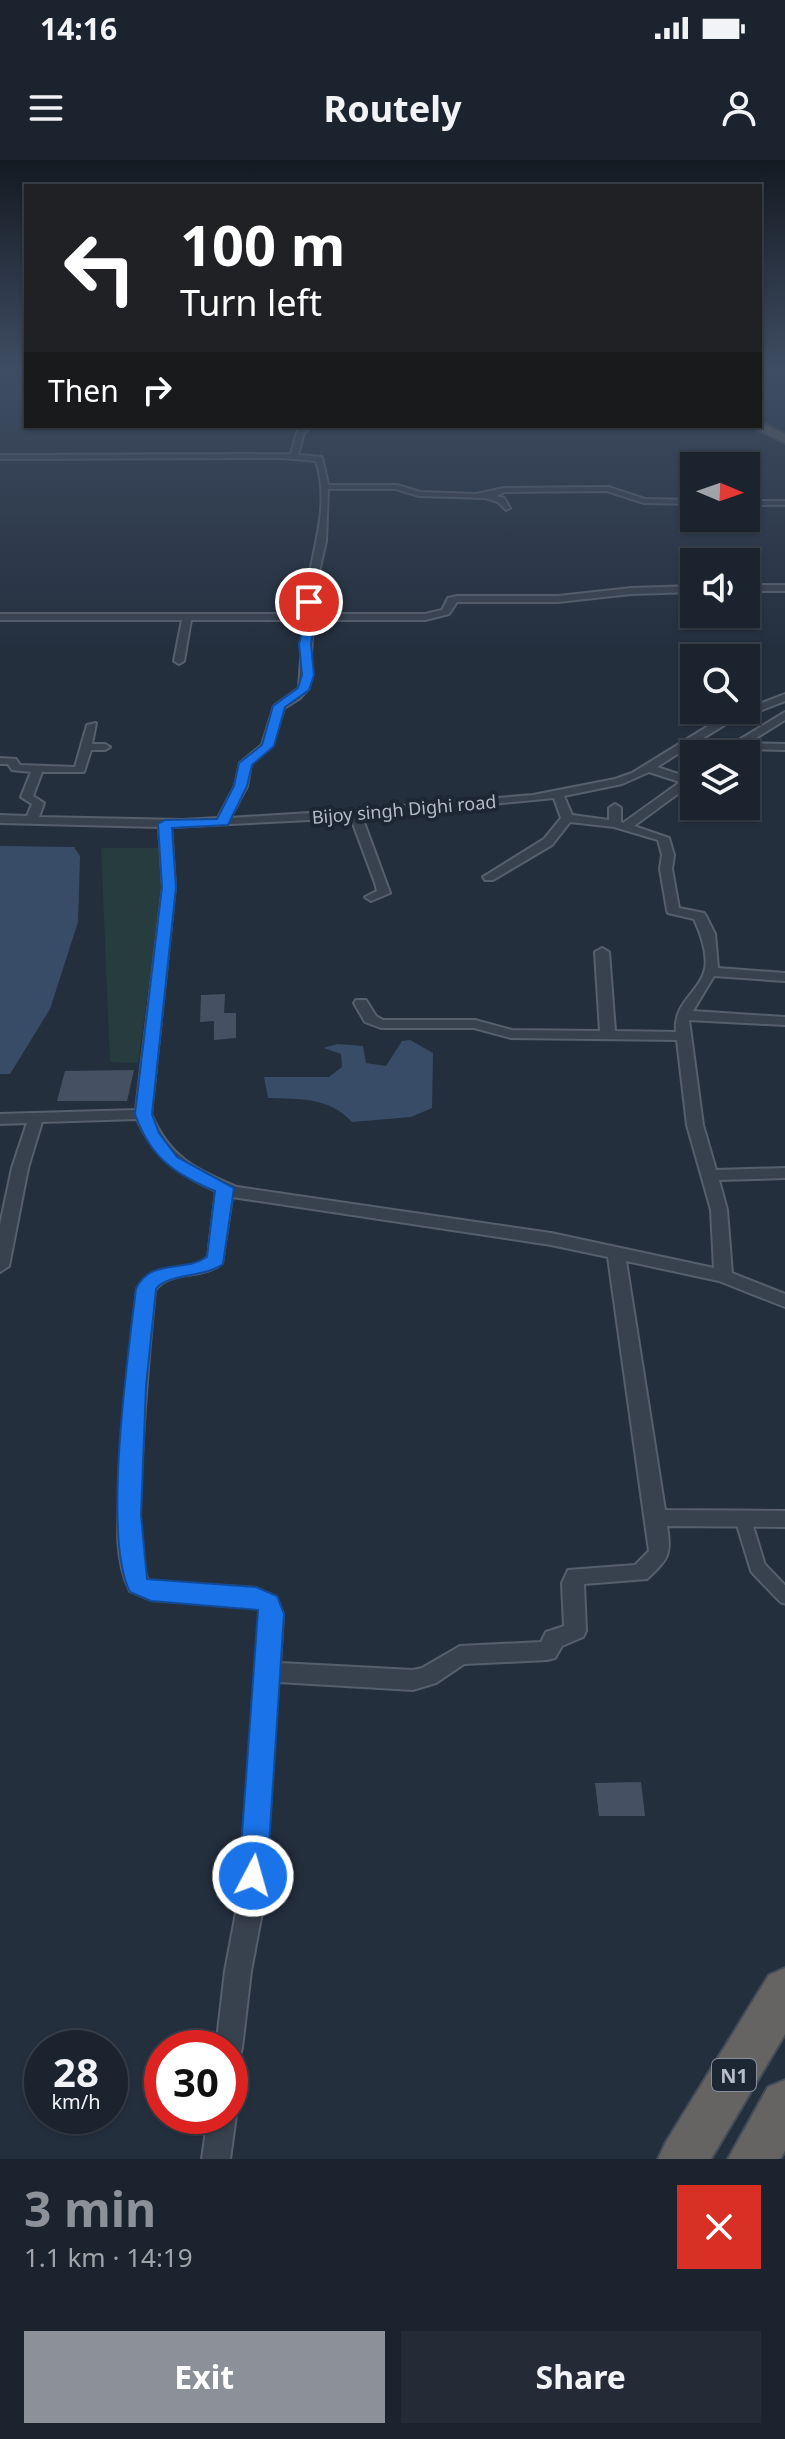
<!DOCTYPE html>
<html lang="en">
<head>
<meta charset="utf-8">
<style>
  :root { --surface:#1b232e; --page:#242b36; --text:#f1f3f6; --muted:#a0a4aa; --line:#39404a; --accent:#8c9099 }
  body { margin:0; font-family:"Noto Sans",sans-serif; background:var(--page); color:var(--text); height:100vh; display:flex; flex-direction:column; font-size:30px; white-space:nowrap }
  * { box-sizing:border-box; margin:0 }
  p { font-size:26px; color:var(--muted) }
  .icon { flex:none; width:44px; height:44px; fill:none; stroke:currentColor; stroke-width:2; stroke-linecap:round; stroke-linejoin:round }
  .map { position:relative; height:1999px; overflow:hidden }
  .side { display:flex; flex-direction:column; background:var(--surface); flex:1 }
  .side>* { flex:none }
  .guide { position:absolute; left:24px; top:24px; width:738px; height:244px; border-radius:0px; box-shadow:0 2px 6px #0004,0 0 0 2px var(--line); background:#202124; color:#fff; overflow:hidden }
  .needle { width:52px; rotate:92deg }
  .controls { position:absolute; left:680px; top:292px; display:grid; gap:16px }
  .controls a { display:grid; place-items:center; width:80px; height:80px; border-radius:0px; background:var(--surface); box-shadow:0 2px 6px #0004,0 0 0 2px var(--line); font-size:40px }
  .speed { position:absolute; left:24px; top:1870px; display:flex; gap:16px; font-size:40px; font-weight:700; text-align:center }
  .speed>* { display:grid; place-content:center; width:104px; height:104px; border-radius:50%; background:var(--surface); box-shadow:0 2px 6px #0004,0 0 0 2px var(--line); line-height:1 }
  .speed small { font-size:20px; font-weight:400 }
  .speed .limit { border:12px solid #d22; background:#fff; color:#111 }
  .pin { position:absolute; display:grid; place-items:center; width:68px; height:68px; color:#fff; margin:-34px; border:4px solid #fff; border-radius:50%; box-shadow:0 2px 8px #0007 }
  .me { position:absolute; width:88px; margin:-44px; rotate:6deg; stroke-linejoin:round; filter:drop-shadow(0 0 6px #0008) }
  .turn { display:flex; align-items:center; gap:28px; height:168px; padding:0 24px; font-size:36px }
  .turn .icon { width:104px; height:104px; stroke-width:2.5 }
  .turn b { display:block; font-size:56px; line-height:68px }
  .then { display:flex; align-items:center; height:76px; padding:0 24px; background:#0003; gap:16px; font-size:30px }
  .round { display:grid; place-items:center; flex:none; width:84px; height:84px; border-radius:0px; background:var(--page) }
  .overview { display:flex; align-items:center; justify-content:space-between; height:136px; padding:0 24px }
  h1 { font-size:48px; font-weight:700; line-height:60px; color:var(--accent) }
  .primary-button { display:flex; gap:16px; margin-top:auto; padding:16px 24px }
  .primary-button a { flex:1; height:92px; border-radius:0px; background:var(--accent); color:#fff; font-size:32px; font-weight:700; line-height:92px; text-align:center }
  .primary-button a+a { background:var(--page); color:var(--text) }
  .status { display:flex; justify-content:space-between; align-items:center; height:56px; padding:0 40px; background:var(--surface); direction:ltr }
  .status svg { height:22px; fill:currentColor }
  header { display:flex; justify-content:space-between; align-items:center; height:104px; padding:0 24px; background:var(--surface); font-size:36px; font-weight:700 }
  .map>svg:first-child { display:block }
  .green { fill:#263c3f }
  .water { fill:#394c67 }
  .building { fill:#455162 }
  .lines { fill:none; stroke-linecap:round; stroke-linejoin:round }
  .pedestrian-casing { stroke:#565f6c; stroke-width:19 }
  .minor-casing { stroke:#565f6c; stroke-width:4 }
  .trunk-casing { stroke:#434c59; stroke-width:4 }
  .pedestrian { stroke:#38414e; stroke-width:15 }
  .minor { fill:#38414e; fill-rule:evenodd }
  .trunk { fill:#656462; fill-rule:evenodd }
  .route { fill:#1a73e8; stroke:#114b97; stroke-width:2 }
  .labels { text-anchor:middle; dominant-baseline:central; stroke-width:8; stroke-linejoin:round; paint-order:stroke }
  .far-street-label { font-size:18px; fill:#b4bcc9; stroke:#1d2633 }
  .shield { fill:#1d2633; stroke:#878f9c; stroke-width:2 }
  .shield-label { font-size:20px; font-weight:bold; fill:#b4bcc9 }
</style>
</head>
<body>
<div class="status"><b>14:16</b><svg viewBox="0 0 49 12"><path d="M0 12V9h3v3zM5 12V6h3v6zM10 12V3h3v9zM15 12V0h3v12zM26 1h20v11H26zM47 4h2v5h-2z"/></svg></div>
<header><svg class="icon" aria-label="menu" viewBox="0 0 24 24"><path d="M4 6h16M4 12h16M4 18h16"/></svg>Routely<svg class="icon" aria-label="person" viewBox="0 0 24 24"><circle cx="12" cy="8" r="4"/><path d="M4 21q1-7 8-7t8 7"/></svg></header>
<div class="map">
<svg width="785" height="1999" viewBox="0 0 785 1999">
  <rect width="100%" height="100%" fill="#242f3e"/>
  <path class="green" d="M101,688H161V738L138,903L110,902Z"/>
  <g class="water">
    <path d="M0,686L74,687L80,696L78,762L50,849L10,914H0Z"/>
    <path d="M410,880L433,893L432,948L411,957L352,962C329,937 300,939 268,938L264,917H329L342,907L341,894L324,888L337,884L363,886L366,903L386,906L402,881Z"/>
  </g>
  <g class="building">
    <path d="M225,834L224,853H236V878L214,880V861L200,862L201,835Z"/>
    <path d="M134,910L127,941H57L65,911Z"/>
    <path d="M641,1622L645,1656H599L595,1623Z"/>
  </g>
  <g class="lines">
    <g class="pedestrian-casing">
      <path id="pedestrian" d="M743,1359L758,1408L785,1436"/>
    </g>
    <g class="minor-casing">
      <g id="minor">
        <path d="M303,266H311L304,273L298,295L322,297L328,325H397L420,332L476,334L504,328L608,327L645,339L694,340V344L644,343L607,331L505,332L496,336L504,338L510,348L506,350L498,342L485,338L419,336L396,329H328L326,381L315,430L313,454H425L442,450L448,438L457,436H558L631,428L694,426V432L631,434L558,442H457L449,454L425,460H313L309,528L300,538L284,548L272,586L251,604L247,626L230,658L341,651L533,635L615,619L632,613L718,560L785,534V541L726,564L697,582L734,583L785,552V560L748,583L785,584V590L687,588L657,607L687,617L694,614V622L634,666L669,678L674,695L672,709L679,748L704,753L706,756L715,774L718,808L785,813V821L714,816L693,851L785,857V865L689,860L703,965L716,1010L785,1008V1018L719,1020L727,1050L732,1113L785,1134V1147L719,1121L626,1101L665,1350L785,1351V1367L667,1366C672,1395 668,1399 647,1419L584,1424L586,1471L583,1477L562,1486L555,1498L547,1500L464,1504L436,1523L413,1530L278,1522L264,1742L251,1811L242,1888L239,1898L230,1901V1888H216L225,1811L238,1742L261,1454L259,1449L253,1446L151,1440L130,1431C111,1393 120,1344 122,1302C125,1244 131,1187 137,1129C158,1096 185,1117 208,1097L216,1031C180,1015 153,996 137,959L42,962L28,1008L9,1106L0,1112V1065L12,1008L27,963L0,964V954L136,950L163,727L159,667L0,663V655L27,656L32,644L21,637L31,612L12,610L8,604H0V598L16,599L20,605L75,607L87,565L96,563L92,584H105L110,587L105,590H91L84,612H42L33,636L44,643L39,657L183,660L218,658L235,626L240,603L262,585L274,546L299,528L304,460H191L184,501L179,504L174,501L182,460H0V454H304C306,403 333,352 316,301L283,298L0,299V295L291,294L297,272ZM649,612L680,622L623,663L621,662V648L615,644L609,648V660L572,655L564,636L622,624ZM554,638L561,658L544,679L483,717L485,720H493L552,685L570,662L614,667L658,680L662,695L660,709L667,750L668,753L694,759C700,772 708,793 705,809C700,832 673,842 676,872L615,871L609,792L602,788L595,792L600,871L512,870L475,860H383L376,856L366,840H356L354,843L365,862L381,868H474L511,878L677,880L687,965L711,1050L714,1108L551,1073L237,1027C196,1010 169,997 151,954L175,727L171,667L351,658L375,723L377,731L365,737L371,741L390,733L362,657ZM232,1037L551,1085L608,1097L649,1391L635,1405L568,1410L562,1423L564,1466L546,1472L541,1482L460,1486L422,1508L413,1510L280,1503L283,1454L276,1437L256,1428L153,1422L147,1419C135,1387 140,1349 141,1315C144,1253 149,1191 155,1130C170,1109 203,1120 222,1103Z"/>
        <rect x="746" y="341" width="39" height="4"/>
        <rect x="746" y="425" width="39" height="6"/>
        <path d="M230,1945L236,1956L230,1999H202L208,1956H230Z"/>
      </g>
    </g>
    <g class="trunk-casing">
      <g id="trunk">
        <path d="M760,262L785,274V283L756,269L754,266H760Z"/>
        <path d="M785,1808V1874L711,1999H658L666,1982L769,1815Z"/>
        <path d="M785,1920V1991L780,1999H728L768,1927Z"/>
      </g>
    </g>
    <use href="#pedestrian" class="pedestrian"/>
    <use href="#minor" class="minor"/>
    <use href="#trunk" class="trunk"/>
  </g>
  <linearGradient id="sky" x2="0" y2="1"><stop stop-color="#141a22"/><stop offset="0.43" stop-color="#3f4d63"/><stop offset="1" stop-color="#3f4d63" stop-opacity="0"/></linearGradient>
  <rect width="785" height="490" fill="url(#sky)"/>
  <path class="route" d="M309,439L314,442L316,457L311,484L314,515L309,530L285,547L274,586L252,605L247,626L228,665L172,668L176,727L152,954L159,973L177,997L234,1028L223,1104C204,1118 167,1113 156,1129L146,1226L141,1355L147,1419L256,1427L277,1436L284,1454L267,1716L263,1725L253,1729L243,1725L239,1716L258,1450L151,1441L130,1432C102,1378 128,1195 136,1129C150,1098 183,1113 207,1097L215,1031C174,1014 150,997 135,954L162,727L158,664L165,660L217,659L234,626L239,603L262,585L273,546L298,528L302,515L299,484L305,457L304,442Z"/>
  <g class="labels">
    <g class="far-street-label">
      <text transform="translate(404 649) rotate(-5)">Bijoy singh Dighi road</text>
    </g>
    <rect class="shield" x="712" y="1899" width="44" height="32" rx="6"/>
    <g class="shield-label">
      <text x="734" y="1915">N1</text>
    </g>
  </g>
</svg>
<div class="controls">
<a><svg class="needle" viewBox="-14 -14 28 28"><path d="M0-13l5 13h-10z" fill="#e53935"/><path d="M0 13l5-13h-10z" fill="#a0a4aa"/></svg></a>
<a><svg class="icon" aria-label="sound" viewBox="0 0 24 24"><path d="M4 9h4l5-4v14l-5-4H4zM17 9q2 3 0 6"/></svg></a>
<a><svg class="icon" aria-label="search" viewBox="0 0 24 24"><circle cx="10" cy="10" r="6"/><path d="M15 15l6 6"/></svg></a>
<a><svg class="icon" aria-label="layers" viewBox="0 0 24 24"><path d="M12 4l9 5-9 5-9-5zM3 14l9 5 9-5"/></svg></a>
</div>
<div class="speed"><div>28<small>km/h</small></div><div class="limit">30</div></div>
<div class="pin" style="left:309px;top:442px;background:#d93025"><svg class="icon" aria-label="arrive" viewBox="0 0 24 24"><path d="M6 21V4h12l-3 4 3 4H6"/></svg></div>
<svg class="me" style="left:253px;top:1716px" viewBox="-20 -20 40 40"><circle r="17" fill="#1a73e8" stroke="#fff" stroke-width="3"/><path d="M0-11L8 9 0 5-8 9z" fill="#fff"/></svg>
<div class="guide">
<div class="turn"><svg class="icon" aria-label="left" viewBox="0 0 24 24"><path d="M17 20v-9H6M10 6l-5 5 5 5"/></svg><div><b>100 m</b>Turn left</div></div>
<div class="then">Then<svg class="icon" aria-label="right" viewBox="0 0 24 24"><path d="M7 20v-9h11M14 6l5 5-5 5"/></svg></div>
</div>
</div>
<section class="side">
<div class="overview"><div><h1>3 min</h1><p>1.1 km · 14:19</p></div><a class="round" style="background:#d93025;color:#fff"><svg class="icon" aria-label="close" viewBox="0 0 24 24"><path d="M6 6l12 12M18 6L6 18"/></svg></a></div>
<div class="primary-button"><a>Exit</a><a>Share</a></div>
</section>
</body>
</html>
